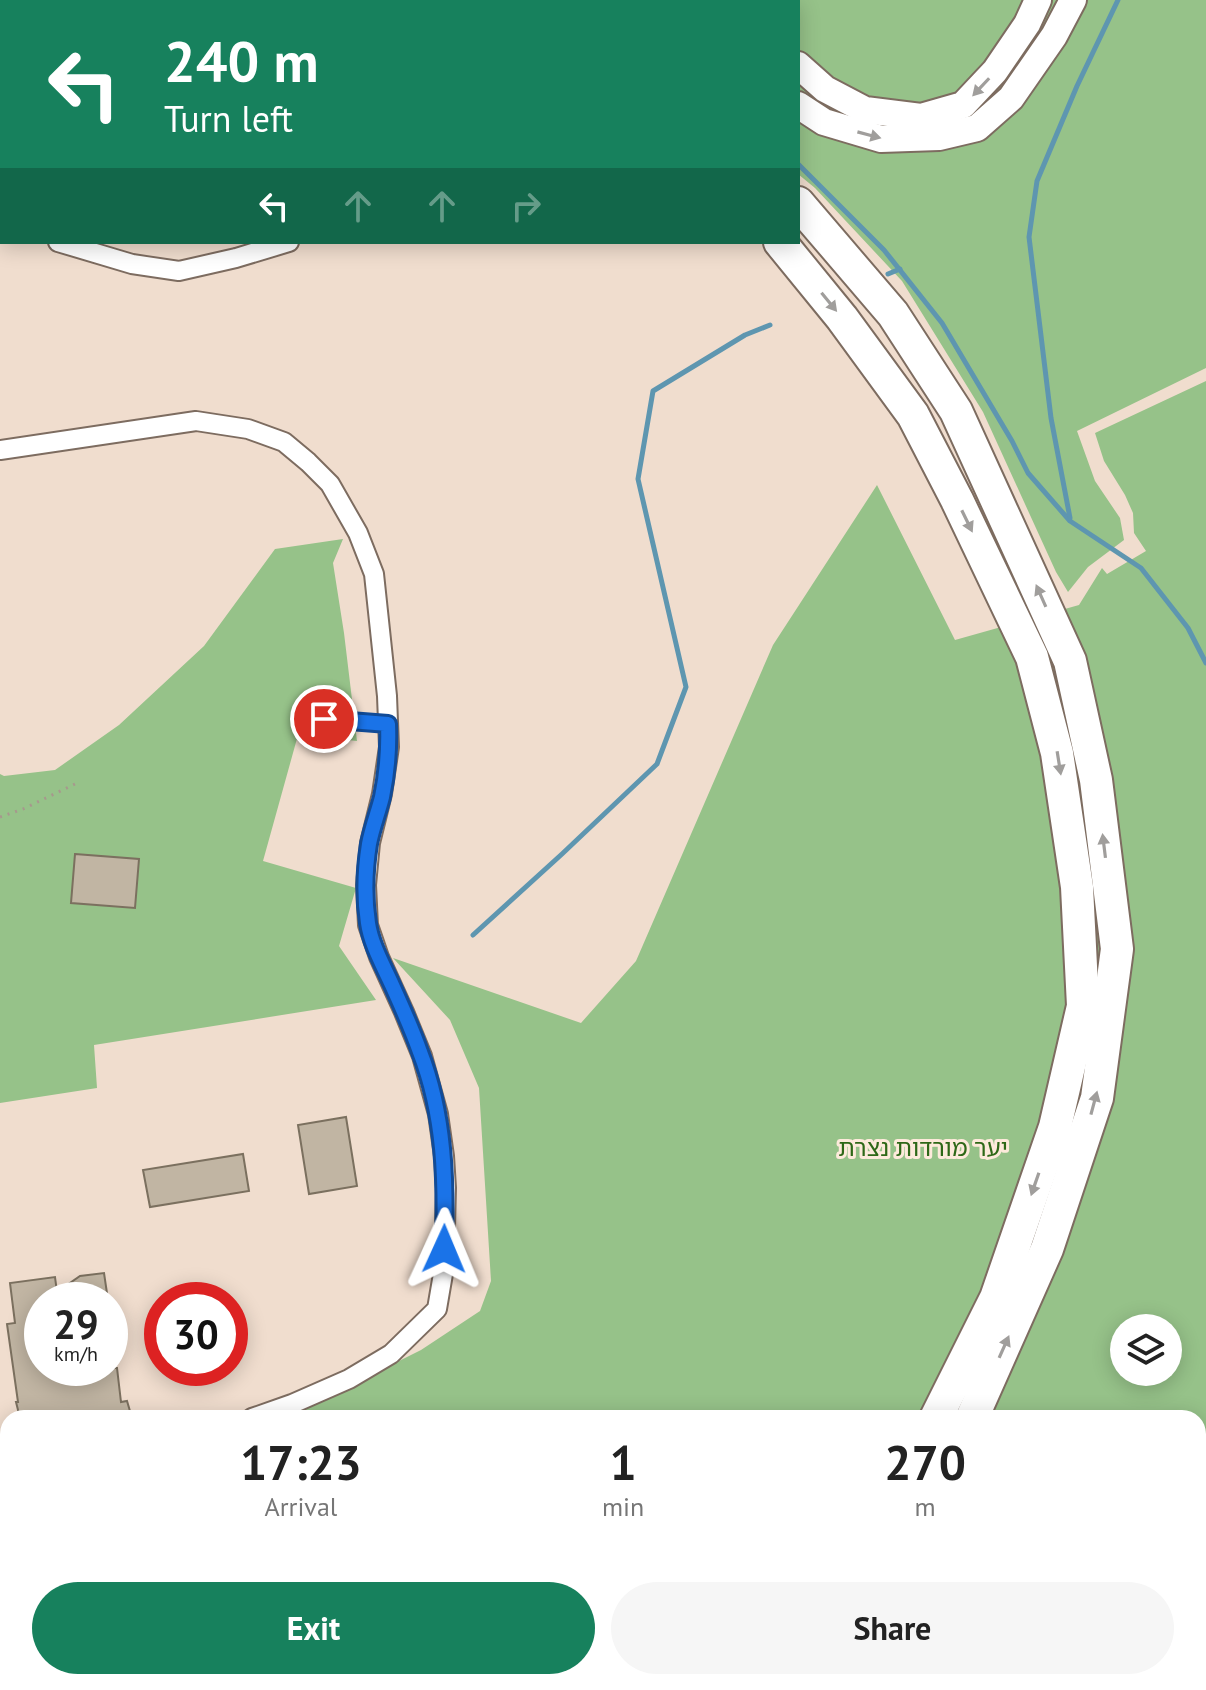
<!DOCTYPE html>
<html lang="en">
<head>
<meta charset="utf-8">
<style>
  :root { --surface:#fff; --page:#f6f6f6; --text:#222; --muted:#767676; --accent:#17815d }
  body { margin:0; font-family:"PT Sans","Noto Sans Hebrew",sans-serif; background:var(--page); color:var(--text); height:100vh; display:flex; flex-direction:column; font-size:30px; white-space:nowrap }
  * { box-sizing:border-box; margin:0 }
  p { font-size:26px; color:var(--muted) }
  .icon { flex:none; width:44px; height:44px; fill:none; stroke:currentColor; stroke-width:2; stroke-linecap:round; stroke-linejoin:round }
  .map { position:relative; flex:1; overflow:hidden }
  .sheet { position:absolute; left:0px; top:1410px; width:1206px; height:280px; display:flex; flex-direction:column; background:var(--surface); border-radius:24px 24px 0 0; box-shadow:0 4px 20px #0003 }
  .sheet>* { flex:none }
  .hud { position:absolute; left:0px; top:0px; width:800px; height:244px; box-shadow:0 4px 20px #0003; background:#17815d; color:#fff; overflow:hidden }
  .fabs { position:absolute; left:1110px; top:1314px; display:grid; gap:16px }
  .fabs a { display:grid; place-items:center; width:72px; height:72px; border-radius:50%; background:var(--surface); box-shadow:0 4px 20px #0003; font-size:40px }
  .speed { position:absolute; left:24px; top:1282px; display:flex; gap:16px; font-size:40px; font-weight:700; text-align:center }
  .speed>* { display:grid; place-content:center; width:104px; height:104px; border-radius:50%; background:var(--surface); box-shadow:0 4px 20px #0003; line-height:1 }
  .speed small { font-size:20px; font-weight:400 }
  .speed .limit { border:12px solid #d22; background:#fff; color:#111 }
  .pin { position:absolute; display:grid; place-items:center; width:68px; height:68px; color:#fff; margin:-34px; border:4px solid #fff; border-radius:50%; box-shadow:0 2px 8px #0007 }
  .me { position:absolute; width:88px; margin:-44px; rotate:1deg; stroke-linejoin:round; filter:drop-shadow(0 0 6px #0008) }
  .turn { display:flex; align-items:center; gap:28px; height:168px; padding:0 32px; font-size:36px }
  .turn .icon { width:104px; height:104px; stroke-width:2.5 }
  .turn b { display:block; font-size:56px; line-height:68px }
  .lanes { display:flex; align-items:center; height:76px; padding:0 32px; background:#0003; justify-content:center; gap:40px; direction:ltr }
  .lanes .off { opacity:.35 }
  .eta { display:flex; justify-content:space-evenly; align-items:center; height:136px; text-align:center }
  .eta b { font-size:48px; font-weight:600; line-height:56px }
  .action { display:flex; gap:16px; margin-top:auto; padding:16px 32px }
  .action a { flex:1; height:92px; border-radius:48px; background:var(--accent); color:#fff; font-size:32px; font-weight:600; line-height:92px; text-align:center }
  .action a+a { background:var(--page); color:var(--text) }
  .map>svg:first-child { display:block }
  .green { fill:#96c289; fill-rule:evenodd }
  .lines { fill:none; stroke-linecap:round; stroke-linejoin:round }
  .stream { stroke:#5e96b0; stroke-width:5 }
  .building { fill:#c1b5a3; stroke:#7b705f; stroke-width:2 }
  .lane-casing { stroke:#7d6c60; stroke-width:13 }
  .street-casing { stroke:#7d6c60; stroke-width:22 }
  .secondary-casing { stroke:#7d6c60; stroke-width:30 }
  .highway-casing { stroke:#7d6c60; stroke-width:36 }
  .path { stroke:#a7988d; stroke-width:3; stroke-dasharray:2 6; stroke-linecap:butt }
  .lane { stroke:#fff; stroke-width:9 }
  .street { stroke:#fff; stroke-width:18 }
  .secondary { stroke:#fff; stroke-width:26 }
  .highway { stroke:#fff; stroke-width:32 }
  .oneway { fill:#a09e9c }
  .route-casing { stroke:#114b97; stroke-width:20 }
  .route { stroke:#1a73e8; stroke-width:14 }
  .labels { text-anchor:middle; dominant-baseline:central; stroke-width:6; stroke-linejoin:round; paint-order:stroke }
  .park-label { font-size:24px; fill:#2e6817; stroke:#fdeadb }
</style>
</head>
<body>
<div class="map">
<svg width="1206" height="1690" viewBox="0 0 1206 1690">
  <rect width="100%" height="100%" fill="#f0ddce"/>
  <g class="green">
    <path d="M558,0H1206V368L1077,431L1095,481L1120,518L1124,540L1088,567L1068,592L1056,572L983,412L902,281L815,188L798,174V2H561Z"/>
    <path d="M1206,381V1677L1191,1690H0V1500L8,1503V1682H1198V1418H285L421,1350L480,1311L491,1281L479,1088L450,1020L393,958L581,1023L636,961L773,645L877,485L955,640L1079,605L1102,568L1107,574L1146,551L1134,533L1133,513L1125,495L1104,461L1095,433ZM1124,1328H1168V1372H1124Z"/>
    <path d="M343,539L333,563L344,633L357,741L298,735L263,861L356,888L339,946L376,1000L94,1045L97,1088L0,1103V774L4,776L55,770L119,725L204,646L275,549Z"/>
  </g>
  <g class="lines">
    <g class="stream">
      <path d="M798,164L884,250L942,323L1012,441L1028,473L1070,521L1141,568L1188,628L1206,663"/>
      <path d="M888,274L900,269"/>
      <path d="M1070,518L1051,418L1029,237L1037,181L1077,86L1118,0"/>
      <path d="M473,935L562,854L657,764L686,687L638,479L653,391L745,335L770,325"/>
    </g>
  </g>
  <g class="building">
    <path d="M75,854L139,859L135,908L71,903Z"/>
    <path d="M346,1117L357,1186L309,1194L298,1125Z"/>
    <path d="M243,1154L249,1191L150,1207L143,1170Z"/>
    <path d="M104,1273L108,1300H42V1368H117L121,1402L127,1401L132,1418H77L76,1414L61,1418H20L16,1402H18L7,1324L15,1323L10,1283L55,1277L57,1292L80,1276Z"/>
  </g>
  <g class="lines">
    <g class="lane-casing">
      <g id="lane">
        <path d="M316,0L319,2"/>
        <path d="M324,719L388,724"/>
      </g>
    </g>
    <g class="street-casing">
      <g id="street">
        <path d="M0,219L2,220"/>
        <path d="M58,242L132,264L179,271L236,258L289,242"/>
        <path d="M0,450L196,421L248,429L284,442L308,462L330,484L358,533L374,574L387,696L389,747L382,794L370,843L366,885L368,925L379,957L404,1012L422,1056L438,1114L444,1156L446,1188L444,1268L437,1309L391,1354L349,1379L292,1404L252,1418"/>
        <path d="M0,1505L8,1503"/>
        <path d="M11,1690L20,1682"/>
      </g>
    </g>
    <g class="secondary-casing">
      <g id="secondary">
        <path d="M18,0L22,2"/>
        <path d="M61,0L65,2"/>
        <path d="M667,0L669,2"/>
        <path d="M719,0L721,2"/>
        <path d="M452,2L453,0"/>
        <path d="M798,65L825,89L865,110L921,117L963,105L995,71L1027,24L1038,0"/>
        <path d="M798,105L824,122L881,139L939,137L977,128L1011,98L1054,36L1073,0"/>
      </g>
    </g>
    <g class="highway-casing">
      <g id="highway">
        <path d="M410,0L414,2"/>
        <path d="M476,0L479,2"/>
        <path d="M798,203L893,314L956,411L1070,661L1096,780L1117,949L1097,1098L1047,1249L972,1418"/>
        <path d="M780,242L842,318L913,415L957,500L1032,657L1057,753L1077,887L1083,1006L1055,1127L996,1298L936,1418"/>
        <path d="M798,1690L802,1682"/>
        <path d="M832,1690L836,1682"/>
      </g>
    </g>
    <path class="path" d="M0,817L23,809L75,784"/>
    <use href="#lane" class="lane"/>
    <use href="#street" class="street"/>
    <use href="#secondary" class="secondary"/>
    <use href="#highway" class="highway"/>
  </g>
  <defs><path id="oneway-solid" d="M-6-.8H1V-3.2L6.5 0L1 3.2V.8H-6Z" transform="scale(2)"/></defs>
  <g class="oneway">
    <use href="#oneway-solid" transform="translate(981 87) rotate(133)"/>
    <use href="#oneway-solid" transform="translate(869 135) rotate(15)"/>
    <use href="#oneway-solid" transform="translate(829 302) rotate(51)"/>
    <use href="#oneway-solid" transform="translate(967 521) rotate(64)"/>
    <use href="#oneway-solid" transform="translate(1041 596) rotate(-114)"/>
    <use href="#oneway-solid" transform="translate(1059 763) rotate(81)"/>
    <use href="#oneway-solid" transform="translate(1104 846) rotate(-97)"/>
    <use href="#oneway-solid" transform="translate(1094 1103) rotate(-75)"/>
    <use href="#oneway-solid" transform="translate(1035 1184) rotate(109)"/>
    <use href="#oneway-solid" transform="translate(1004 1347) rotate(-66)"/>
  </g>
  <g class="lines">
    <g class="route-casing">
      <path id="route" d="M324,719L388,724C389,748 387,773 382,797C378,813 372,828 369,844C365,869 364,897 368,923C371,944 383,965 392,985C402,1007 412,1029 420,1052C445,1116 446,1182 444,1249"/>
    </g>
    <use href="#route" class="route"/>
  </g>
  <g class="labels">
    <g class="park-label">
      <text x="923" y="1147">יער מורדות נצרת</text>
    </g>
  </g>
</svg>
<div class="fabs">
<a><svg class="icon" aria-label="layers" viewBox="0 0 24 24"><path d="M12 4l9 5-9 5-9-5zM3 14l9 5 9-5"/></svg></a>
</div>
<div class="speed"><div>29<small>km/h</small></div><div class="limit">30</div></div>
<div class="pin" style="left:324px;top:719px;background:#d93025"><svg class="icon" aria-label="arrive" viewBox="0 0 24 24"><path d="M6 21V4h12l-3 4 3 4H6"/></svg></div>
<svg class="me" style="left:444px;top:1249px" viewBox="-20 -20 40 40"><path d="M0-17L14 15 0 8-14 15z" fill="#1a73e8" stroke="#fff" stroke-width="4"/></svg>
<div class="hud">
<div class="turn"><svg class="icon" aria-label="left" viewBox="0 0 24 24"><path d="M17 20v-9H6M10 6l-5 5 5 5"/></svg><div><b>240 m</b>Turn left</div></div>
<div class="lanes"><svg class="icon" aria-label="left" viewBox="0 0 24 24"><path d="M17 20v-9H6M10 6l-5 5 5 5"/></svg><svg class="icon off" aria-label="ahead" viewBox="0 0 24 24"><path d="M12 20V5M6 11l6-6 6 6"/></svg><svg class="icon off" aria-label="ahead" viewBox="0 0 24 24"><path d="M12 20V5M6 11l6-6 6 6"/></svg><svg class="icon off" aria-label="right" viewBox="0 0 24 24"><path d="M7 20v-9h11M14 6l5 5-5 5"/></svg></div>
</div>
<section class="sheet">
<div class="eta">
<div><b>17:23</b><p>Arrival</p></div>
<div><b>1</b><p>min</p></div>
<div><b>270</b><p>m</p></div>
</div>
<div class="action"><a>Exit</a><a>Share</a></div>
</section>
</div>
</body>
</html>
